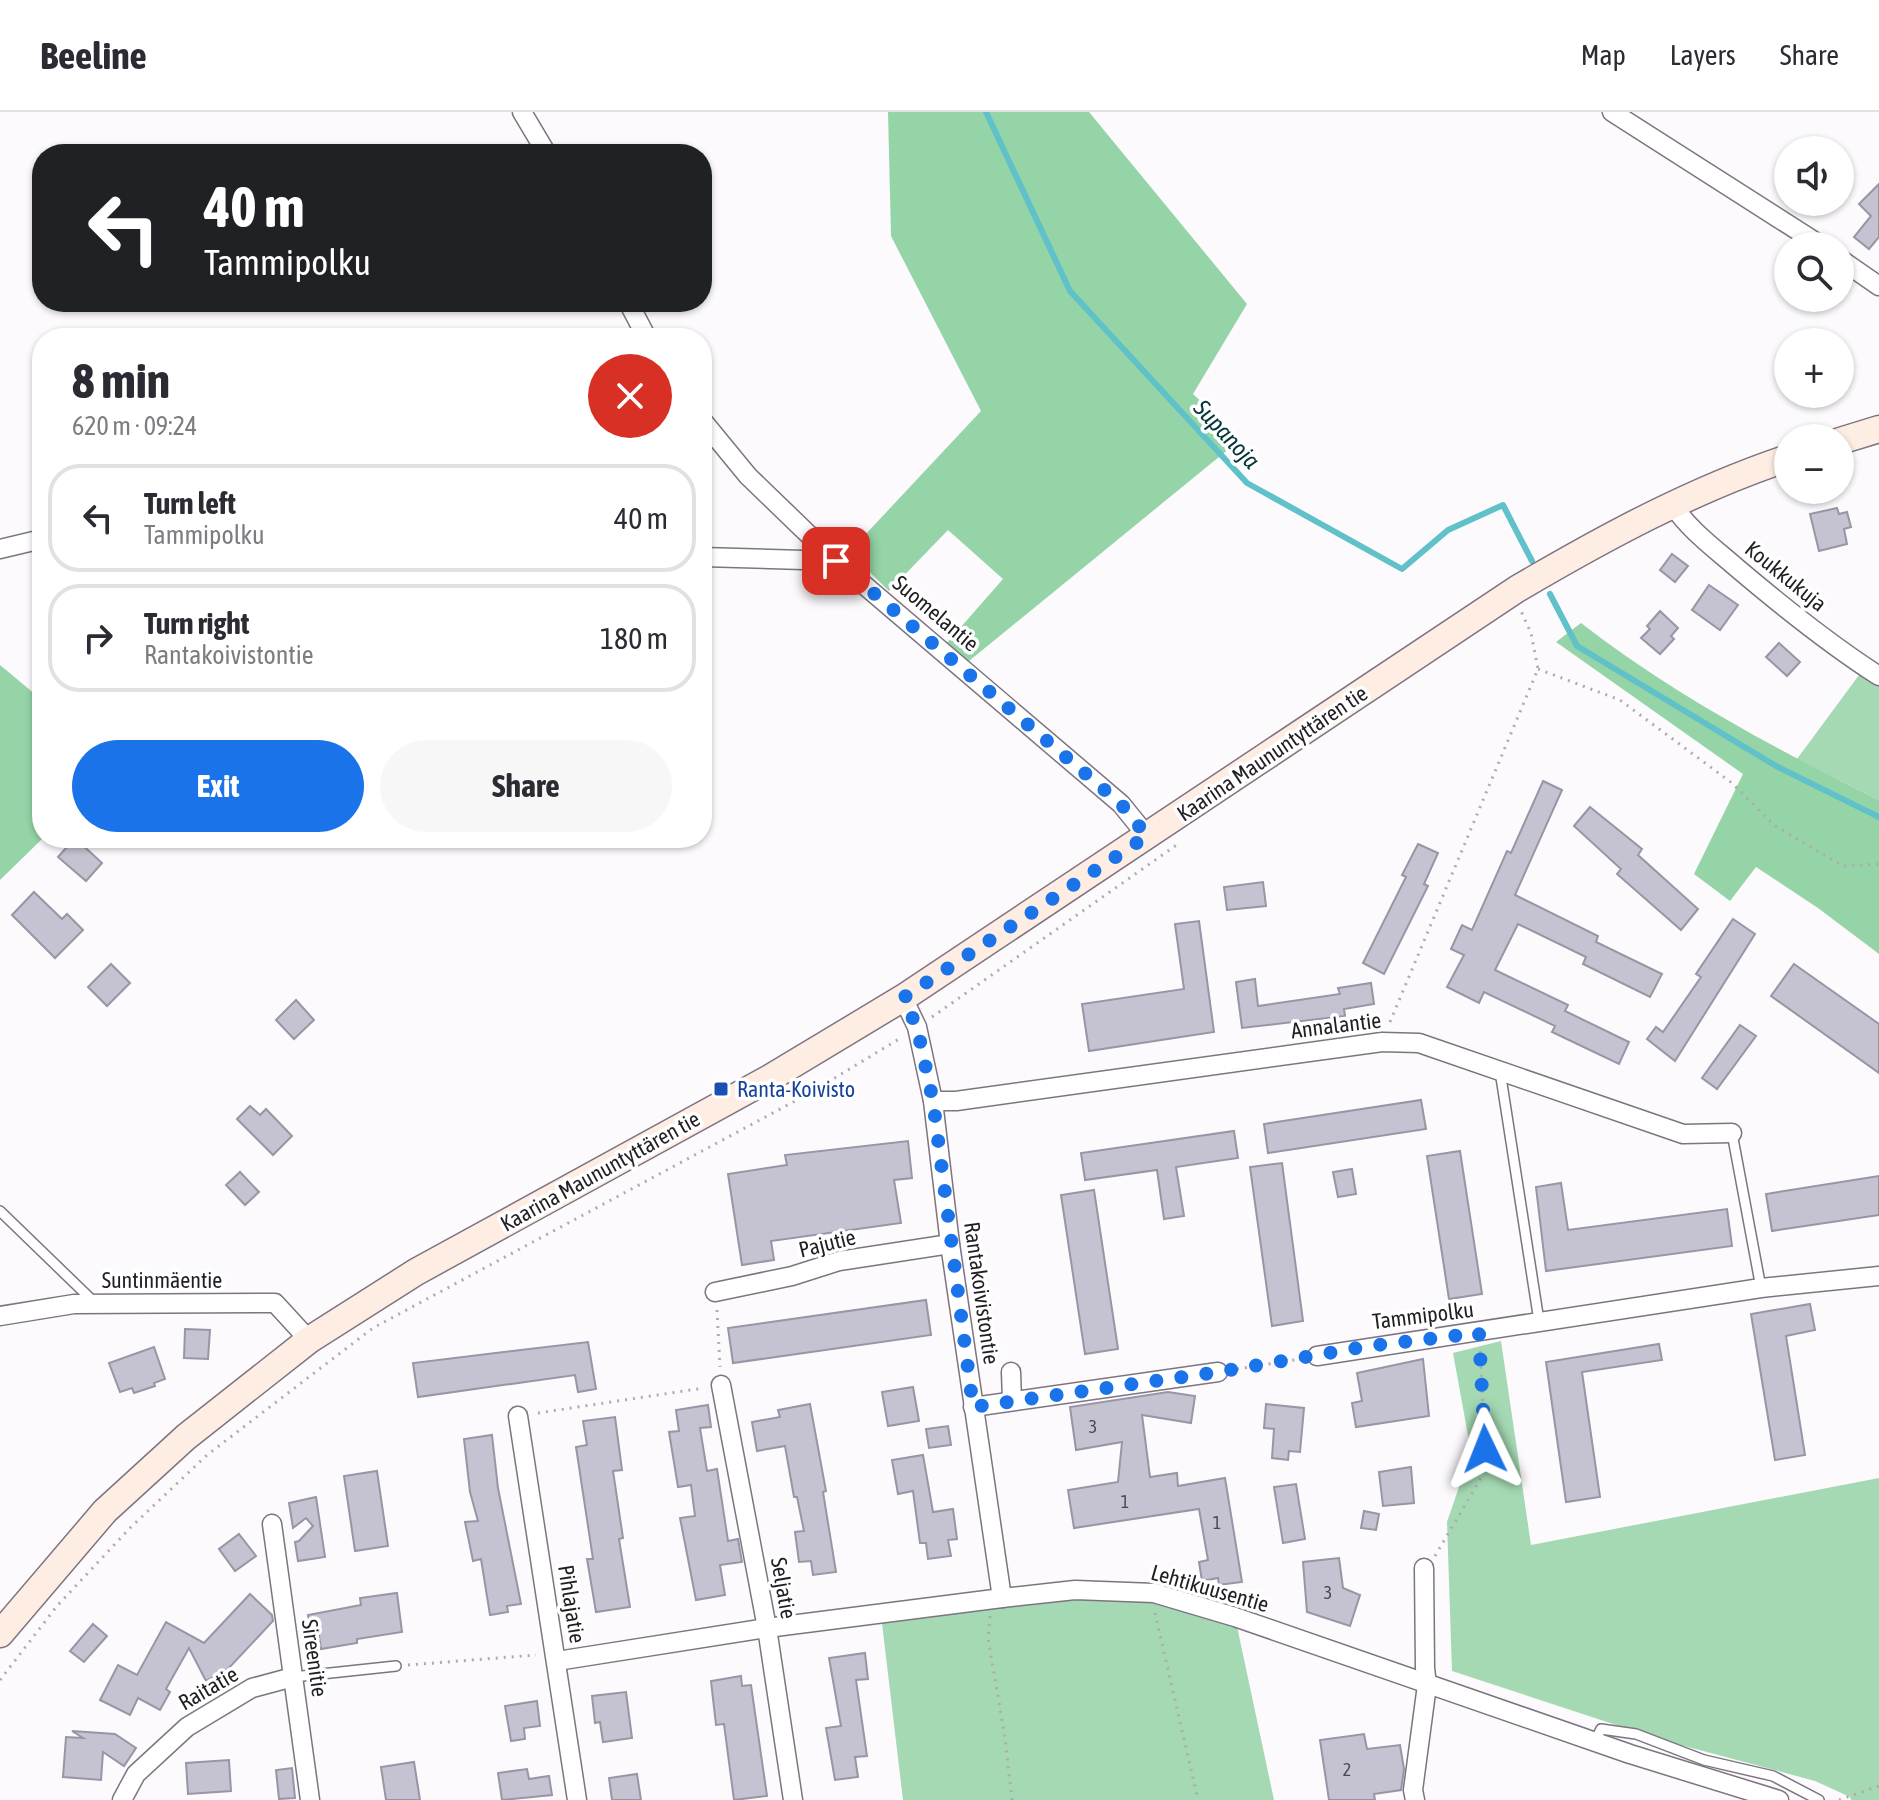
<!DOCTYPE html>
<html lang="en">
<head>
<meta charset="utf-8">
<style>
  :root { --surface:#fff; --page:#f7f7f7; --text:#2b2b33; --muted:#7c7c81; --line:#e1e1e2; --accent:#1a73e8 }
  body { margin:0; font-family:"Asap Condensed",sans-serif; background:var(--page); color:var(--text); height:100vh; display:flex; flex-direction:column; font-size:30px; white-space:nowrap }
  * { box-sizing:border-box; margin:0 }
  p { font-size:26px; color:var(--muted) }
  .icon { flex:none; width:44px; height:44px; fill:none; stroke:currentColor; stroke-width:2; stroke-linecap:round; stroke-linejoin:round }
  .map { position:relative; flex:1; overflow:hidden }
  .side { position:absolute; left:32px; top:216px; width:680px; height:520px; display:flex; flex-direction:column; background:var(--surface); border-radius:32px; box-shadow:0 2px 6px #0004 }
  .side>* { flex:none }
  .banner { position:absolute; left:32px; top:32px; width:680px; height:168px; border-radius:32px; box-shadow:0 2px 6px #0004; background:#202124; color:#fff; overflow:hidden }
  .tools { position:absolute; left:1774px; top:24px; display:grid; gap:16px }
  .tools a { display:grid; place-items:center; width:80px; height:80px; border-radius:50%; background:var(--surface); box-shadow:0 2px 6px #0004; font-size:40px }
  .pin { position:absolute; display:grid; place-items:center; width:68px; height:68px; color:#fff; margin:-34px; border-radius:16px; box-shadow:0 4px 12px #0006 }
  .me { position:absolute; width:88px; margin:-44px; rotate:358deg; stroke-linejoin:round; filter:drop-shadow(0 0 6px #0008) }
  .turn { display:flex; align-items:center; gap:28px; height:168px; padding:0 40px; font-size:36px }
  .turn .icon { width:104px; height:104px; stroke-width:2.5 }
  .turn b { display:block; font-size:56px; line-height:68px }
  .round { display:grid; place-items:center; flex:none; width:84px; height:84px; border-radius:42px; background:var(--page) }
  .summary { display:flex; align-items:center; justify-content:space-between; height:136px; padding:0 40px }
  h1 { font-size:48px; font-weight:700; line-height:60px }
  .action { display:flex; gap:16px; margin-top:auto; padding:16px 40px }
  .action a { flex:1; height:92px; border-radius:48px; background:var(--accent); color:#fff; font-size:32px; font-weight:700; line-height:92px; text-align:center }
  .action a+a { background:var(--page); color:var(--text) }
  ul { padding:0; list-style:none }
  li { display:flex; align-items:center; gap:24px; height:108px; margin:0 16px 12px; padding:0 24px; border:4px solid var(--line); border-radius:32px }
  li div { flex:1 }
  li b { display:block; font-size:30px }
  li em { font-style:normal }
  header { display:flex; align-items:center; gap:48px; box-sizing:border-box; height:112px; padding:0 40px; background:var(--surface); border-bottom:2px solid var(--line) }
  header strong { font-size:38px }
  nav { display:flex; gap:44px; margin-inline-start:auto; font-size:28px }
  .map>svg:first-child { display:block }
  .green { fill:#a4d9b3 }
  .forest { fill:#94d4a7 }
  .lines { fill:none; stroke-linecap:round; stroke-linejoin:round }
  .stream { stroke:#60c1c9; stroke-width:6 }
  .building { fill:#c5c2d1; stroke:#9895a4; stroke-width:2 }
  .service-casing { stroke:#7d7480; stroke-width:12 }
  .minor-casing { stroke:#7d7480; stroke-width:21 }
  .secondary-casing { stroke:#7d7480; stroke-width:29 }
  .path { stroke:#adabaf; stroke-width:3; stroke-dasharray:2 6; stroke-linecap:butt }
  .service { stroke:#fff; stroke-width:9 }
  .minor { stroke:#fff; stroke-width:18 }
  .secondary { stroke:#fdede3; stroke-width:26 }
  .route { stroke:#1a73e8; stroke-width:14; stroke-dasharray:0 25.2 }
  .transit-dot { fill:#1a4fb4; stroke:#fff; stroke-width:3 }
  .labels { text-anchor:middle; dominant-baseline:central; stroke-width:7; stroke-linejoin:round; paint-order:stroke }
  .number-label { font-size:18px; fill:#4b484f }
  .street-label { font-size:22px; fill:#221f24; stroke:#fff }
  .transit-label { font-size:22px; fill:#164399; stroke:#fff; text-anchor:start }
  .water-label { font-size:24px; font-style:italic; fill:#043539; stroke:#fff }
</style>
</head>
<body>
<header>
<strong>Beeline</strong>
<nav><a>Map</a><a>Layers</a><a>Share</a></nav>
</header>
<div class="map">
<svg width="1879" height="1688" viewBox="0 0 1879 1688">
  <rect width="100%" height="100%" fill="#fcfafd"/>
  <g class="green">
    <path d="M1865,555L1879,564V688L1797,647Z"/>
    <path d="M1501,1229L1531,1433L1879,1366V1688H1851L1850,1685L1815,1669L1662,1628L1452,1559L1447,1410L1471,1340L1453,1241Z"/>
    <path d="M1126,1478L1235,1505L1274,1688H903L881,1503Z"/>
  </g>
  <g class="forest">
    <path d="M888,0H1089L1247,192L1193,282L1241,327L969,549L946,532L1003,467L948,418L889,479L849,440L981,299L891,124Z"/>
    <path d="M1581,511C1672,582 1776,637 1879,688V842L1818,796L1756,755L1730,789L1694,762L1743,662L1556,530Z"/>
    <path d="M0,553L42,588L43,726L0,768Z"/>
  </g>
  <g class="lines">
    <g class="stream">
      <path d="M986,0L1070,179L1247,371L1402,457L1448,418L1503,393L1532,449"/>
      <path d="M1550,482L1577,534L1776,654L1879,705"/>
    </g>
  </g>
  <g class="building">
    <path d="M1879,72V125L1869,137L1854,125L1871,104L1859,92Z"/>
    <path d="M1837,396L1839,402L1847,400L1851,415L1844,417L1847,432L1819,439L1810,402Z"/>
    <path d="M1672,442L1688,454L1675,470L1660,458Z"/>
    <path d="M1709,473L1738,493L1720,518L1692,498Z"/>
    <path d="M1660,499L1678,516L1671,524L1674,527L1660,542L1641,526L1650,517L1647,514Z"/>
    <path d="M1779,531L1800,550L1787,564L1766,545Z"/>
    <path d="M1543,669L1562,678L1515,783L1598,824L1596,830L1662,862L1650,885L1583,852L1586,845L1518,812L1495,858L1568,893L1565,899L1629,930L1619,952L1552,920L1555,914L1484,880L1479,891L1447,875L1464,843L1451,837L1462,813L1472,818L1507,739L1511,741Z"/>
    <path d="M1590,695L1642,737L1638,743L1698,797L1681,818L1617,762L1621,757L1574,714Z"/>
    <path d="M75,726L102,751L86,769L58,745Z"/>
    <path d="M1418,732L1438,741L1424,772L1428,774L1384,862L1363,851L1406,765L1402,763Z"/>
    <path d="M1263,770L1266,794L1227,798L1224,775Z"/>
    <path d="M34,780L62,807L67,802L83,818L55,846L12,803Z"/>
    <path d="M1733,807L1755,822L1675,949L1647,927L1656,915L1663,920L1701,865L1696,862Z"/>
    <path d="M1199,809L1214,920L1089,939L1082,892L1184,877L1175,812Z"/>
    <path d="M111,852L130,871L107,894L88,875Z"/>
    <path d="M1794,852L1879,912V961L1771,884Z"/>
    <path d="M1255,867L1258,894L1340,882L1338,876L1371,871L1374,892L1344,897L1345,904L1242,916L1236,870Z"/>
    <path d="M296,888L314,908L294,927L276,908Z"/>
    <path d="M1740,913L1756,924L1717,977L1702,966Z"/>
    <path d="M1421,988L1426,1017L1268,1041L1264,1012Z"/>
    <path d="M250,994L260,1003L266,997L292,1024L273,1043L237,1007Z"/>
    <path d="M1234,1019L1238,1046L1176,1055L1184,1104L1164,1107L1157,1058L1085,1068L1081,1041Z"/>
    <path d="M908,1029L912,1066L894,1068L901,1111L771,1129L774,1148L742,1153L728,1062L787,1053L785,1043Z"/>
    <path d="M1460,1039L1482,1182L1449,1187L1427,1044Z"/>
    <path d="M1282,1051L1303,1209L1272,1214L1250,1055Z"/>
    <path d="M1352,1057L1356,1082L1338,1085L1333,1060Z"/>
    <path d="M240,1060L259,1080L245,1093L226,1073Z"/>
    <path d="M1879,1064V1103L1772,1119L1766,1082Z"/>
    <path d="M1561,1071L1568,1118L1727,1097L1732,1134L1546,1159L1536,1075Z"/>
    <path d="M1094,1078L1118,1237L1085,1242L1061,1083Z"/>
    <path d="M926,1188L931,1223L733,1251L728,1216Z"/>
    <path d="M1810,1192L1815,1218L1786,1224L1805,1343L1775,1348L1751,1202Z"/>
    <path d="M185,1217L210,1218L208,1247L184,1246Z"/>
    <path d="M588,1230L596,1277L578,1280L575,1263L418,1285L413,1251Z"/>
    <path d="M1659,1232L1662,1248L1582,1260L1600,1385L1566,1390L1546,1250Z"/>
    <path d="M154,1235L165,1267L154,1271L155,1274L134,1281L132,1276L120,1280L109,1251Z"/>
    <path d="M1423,1247L1429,1304L1356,1315L1352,1291L1362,1289L1357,1261Z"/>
    <path d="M913,1275L919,1309L888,1314L882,1280Z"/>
    <path d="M1168,1280L1195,1284L1191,1311L1142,1303L1150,1365L1177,1361L1178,1374L1225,1366L1242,1470L1219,1473L1218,1466L1202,1469L1199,1450L1208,1448L1199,1397L1074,1416L1068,1378L1118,1370L1122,1330L1076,1338L1070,1295Z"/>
    <path d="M810,1292L826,1379L823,1380L836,1460L813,1463L811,1449L799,1450L795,1420L804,1419L797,1385H794L785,1334L757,1339L752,1310L780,1305L778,1298Z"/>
    <path d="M1266,1292L1304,1296L1300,1340L1289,1339L1288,1348L1272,1346L1274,1317L1264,1316Z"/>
    <path d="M708,1293L711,1315L700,1316L707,1359L717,1357L728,1429L738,1427L742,1450L720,1453L725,1483L696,1488L680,1406L695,1404L691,1373L678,1375L669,1320L679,1319L676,1298Z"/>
    <path d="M615,1305L622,1358L613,1359L623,1426L619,1427L630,1495L596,1500L587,1447H593L576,1335L587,1333L583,1309Z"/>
    <path d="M948,1314L951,1333L929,1336L926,1317Z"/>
    <path d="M492,1323L498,1376L521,1492L507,1494L508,1500L490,1503L481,1447L473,1449L465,1410L478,1409L470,1380L464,1327Z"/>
    <path d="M923,1343L933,1400L953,1397L957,1427L948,1428L951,1444L928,1447L926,1431H920L913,1379L898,1382L892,1348Z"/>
    <path d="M1411,1355L1414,1391L1383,1394L1379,1360Z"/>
    <path d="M377,1359L388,1434L355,1439L344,1364Z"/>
    <path d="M1296,1372L1305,1427L1283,1431L1274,1375Z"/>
    <path d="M316,1385L325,1445L298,1449L295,1430L299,1429L313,1414L306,1406L293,1416L289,1391Z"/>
    <path d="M1364,1399L1379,1402L1376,1418L1361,1416Z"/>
    <path d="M239,1422L256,1444L235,1459L219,1437Z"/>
    <path d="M1339,1446L1343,1476L1360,1483L1350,1514L1307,1500L1303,1450Z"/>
    <path d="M397,1481L402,1520L357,1527V1531L321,1537L319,1524L312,1525L308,1503L361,1493L360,1486Z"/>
    <path d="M250,1482L272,1503L273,1509L227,1558L206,1569L189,1536L166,1577L170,1580L160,1598L138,1586L130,1603L100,1588L118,1553L137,1563L166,1510L204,1531Z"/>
    <path d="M93,1512L107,1524L84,1550L70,1539Z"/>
    <path d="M865,1541L868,1567L856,1568L867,1644L855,1645L858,1665L835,1668L826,1616L841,1614L829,1546Z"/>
    <path d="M741,1564L742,1574L751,1573L767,1684L734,1688L724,1612L716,1613L711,1569Z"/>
    <path d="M626,1580L632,1626L603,1630L600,1610L595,1611L592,1584Z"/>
    <path d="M537,1589L540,1614L524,1616L525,1627L511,1629L505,1594Z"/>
    <path d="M72,1619L115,1622L136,1636L124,1654L103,1640L101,1668L63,1665L66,1625L83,1626Z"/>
    <path d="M1364,1622L1367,1637L1400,1633L1404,1657L1401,1678L1374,1682L1375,1688H1329L1320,1628Z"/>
    <path d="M229,1648L231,1679L188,1682L186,1651Z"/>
    <path d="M414,1650L420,1688H386L381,1655Z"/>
    <path d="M292,1656L295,1686L279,1687L276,1658Z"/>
    <path d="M527,1657L529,1667L549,1664L552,1683L502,1688L498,1661Z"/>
    <path d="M637,1662L641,1688H612L609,1666Z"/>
  </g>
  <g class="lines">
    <g class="service-casing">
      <g id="service">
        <path d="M1500,959L1539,1209"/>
        <path d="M1732,1021L1761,1176"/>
        <path d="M0,1099L94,1190"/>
        <path d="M293,1565L396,1554"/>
        <path d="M1595,1629L1601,1617L1636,1622L1704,1648L1773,1664L1819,1688"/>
      </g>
    </g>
    <g class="minor-casing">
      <g id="minor">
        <path d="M522,0L547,42"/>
        <path d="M1612,0L1822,134"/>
        <path d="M1840,147L1879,174"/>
        <path d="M628,190L647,226"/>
        <path d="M702,308L748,364L836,449L1121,692L1147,724"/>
        <path d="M1672,392C1689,418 1714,436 1737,456C1783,495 1829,532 1879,564"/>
        <path d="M0,437L42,427"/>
        <path d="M702,445L836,449"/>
        <path d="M903,886L917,915L933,989L950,1132L1002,1486"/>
        <path d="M933,989H956L1382,930L1419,931L1683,1022L1732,1021"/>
        <path d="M715,1180L792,1164L839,1149L950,1132"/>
        <path d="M0,1204L74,1192L275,1191L309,1228"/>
        <path d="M1317,1244L1761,1176L1879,1164"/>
        <path d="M1011,1260L1012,1289"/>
        <path d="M721,1273L767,1516L793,1688"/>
        <path d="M973,1295L1218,1260"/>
        <path d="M518,1304L577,1688"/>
        <path d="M272,1412L310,1688"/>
        <path d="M557,1549L767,1516L1002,1486L1075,1478L1154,1481L1235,1505L1630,1642L1779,1688"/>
        <path d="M122,1688L136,1662L187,1615L252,1576L293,1565"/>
        <path d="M1415,1688L1413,1678L1427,1573L1425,1556L1424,1456"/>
      </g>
    </g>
    <g class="secondary-casing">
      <g id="secondary">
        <path d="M1840,329L1879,317"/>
        <path d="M0,1522L105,1399L186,1325L309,1228L416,1160L770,966L903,886L1517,477C1604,426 1692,378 1788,346"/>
      </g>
    </g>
    <g class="path">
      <path d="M1538,557L1620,588L1732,671L1775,714L1843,754L1879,752"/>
      <path d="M932,905L1178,732"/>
      <path d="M1390,910L1538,557L1531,521L1521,499"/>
      <path d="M717,1198L720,1255"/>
      <path d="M1237,1257L1301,1247"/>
      <path d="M538,1301L704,1276"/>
      <path d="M1435,1444L1481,1366L1485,1337L1480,1236"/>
      <path d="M1155,1501L1198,1688"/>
      <path d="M990,1504L988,1526L1005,1626L1012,1688"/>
      <path d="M408,1553L536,1543"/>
      <path d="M0,1568L57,1494L130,1416L207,1343L373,1216L810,981L899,927"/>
      <path d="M1839,1688L1879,1674"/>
    </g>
    <use href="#service" class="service"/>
    <use href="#minor" class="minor"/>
    <use href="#secondary" class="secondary"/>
  </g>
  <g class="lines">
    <path class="route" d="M836,449L1121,692L1147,724L903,886L917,915L933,989L973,1295L1218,1260L1369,1234L1479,1221L1485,1337"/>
  </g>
  <rect class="transit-dot" x="713" y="969" width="16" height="16" rx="4"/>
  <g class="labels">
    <g class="number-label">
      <text x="1093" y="1314">3</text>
      <text x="1125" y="1389">1</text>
      <text x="1217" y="1410">1</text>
      <text x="1328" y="1480">3</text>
      <text x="1347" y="1657">2</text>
    </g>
    <g class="street-label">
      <text transform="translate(1786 464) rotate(39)">Koukkukuja</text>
      <text transform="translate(936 501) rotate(40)">Suomelantie</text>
      <text transform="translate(1272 641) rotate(-34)">Kaarina Maununtyttären tie</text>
      <text transform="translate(1336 913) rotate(-7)">Annalantie</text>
      <text transform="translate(600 1059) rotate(-29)">Kaarina Maununtyttären tie</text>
      <text transform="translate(827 1131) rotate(-14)">Pajutie</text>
      <text x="162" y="1168">Suntinmäentie</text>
      <text transform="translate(982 1181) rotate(82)">Rantakoivistontie</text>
      <text transform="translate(1423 1203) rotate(-7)">Tammipolku</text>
      <text transform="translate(784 1476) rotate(80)">Seljatie</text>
      <text transform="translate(1210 1476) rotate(16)">Lehtikuusentie</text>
      <text transform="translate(572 1492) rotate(81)">Pihlajatie</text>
      <text transform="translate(315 1546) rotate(82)">Sireenitie</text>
      <text transform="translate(208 1576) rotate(-30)">Raitatie</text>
    </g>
    <g class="transit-label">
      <text x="737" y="977">Ranta-Koivisto</text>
    </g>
    <g class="water-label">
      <text transform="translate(1227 322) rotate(47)">Supanoja</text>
    </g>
  </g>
</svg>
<div class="tools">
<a><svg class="icon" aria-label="sound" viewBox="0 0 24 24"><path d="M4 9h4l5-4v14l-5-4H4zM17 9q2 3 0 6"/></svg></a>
<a><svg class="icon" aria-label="search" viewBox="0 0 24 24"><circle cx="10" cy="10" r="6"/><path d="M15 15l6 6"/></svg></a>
<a>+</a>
<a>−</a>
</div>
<div class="pin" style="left:836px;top:449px;background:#d93025"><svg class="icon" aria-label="arrive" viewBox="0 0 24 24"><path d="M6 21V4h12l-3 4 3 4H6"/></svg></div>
<svg class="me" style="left:1485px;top:1337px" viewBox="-20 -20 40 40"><path d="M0-17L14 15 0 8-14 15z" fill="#1a73e8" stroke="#fff" stroke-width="4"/></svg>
<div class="banner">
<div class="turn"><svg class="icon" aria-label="left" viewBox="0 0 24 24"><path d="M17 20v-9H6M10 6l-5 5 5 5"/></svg><div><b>40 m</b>Tammipolku</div></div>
</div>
<section class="side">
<div class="summary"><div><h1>8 min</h1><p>620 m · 09:24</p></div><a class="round" style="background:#d93025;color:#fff"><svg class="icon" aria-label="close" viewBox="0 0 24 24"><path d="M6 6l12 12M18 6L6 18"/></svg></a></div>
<ul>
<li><svg class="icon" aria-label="left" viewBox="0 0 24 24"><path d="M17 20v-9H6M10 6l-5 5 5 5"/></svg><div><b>Turn left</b><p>Tammipolku</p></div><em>40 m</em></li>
<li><svg class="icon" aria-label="right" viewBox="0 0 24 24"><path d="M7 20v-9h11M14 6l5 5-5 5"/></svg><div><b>Turn right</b><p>Rantakoivistontie</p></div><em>180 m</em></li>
</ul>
<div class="action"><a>Exit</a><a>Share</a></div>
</section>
</div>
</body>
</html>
